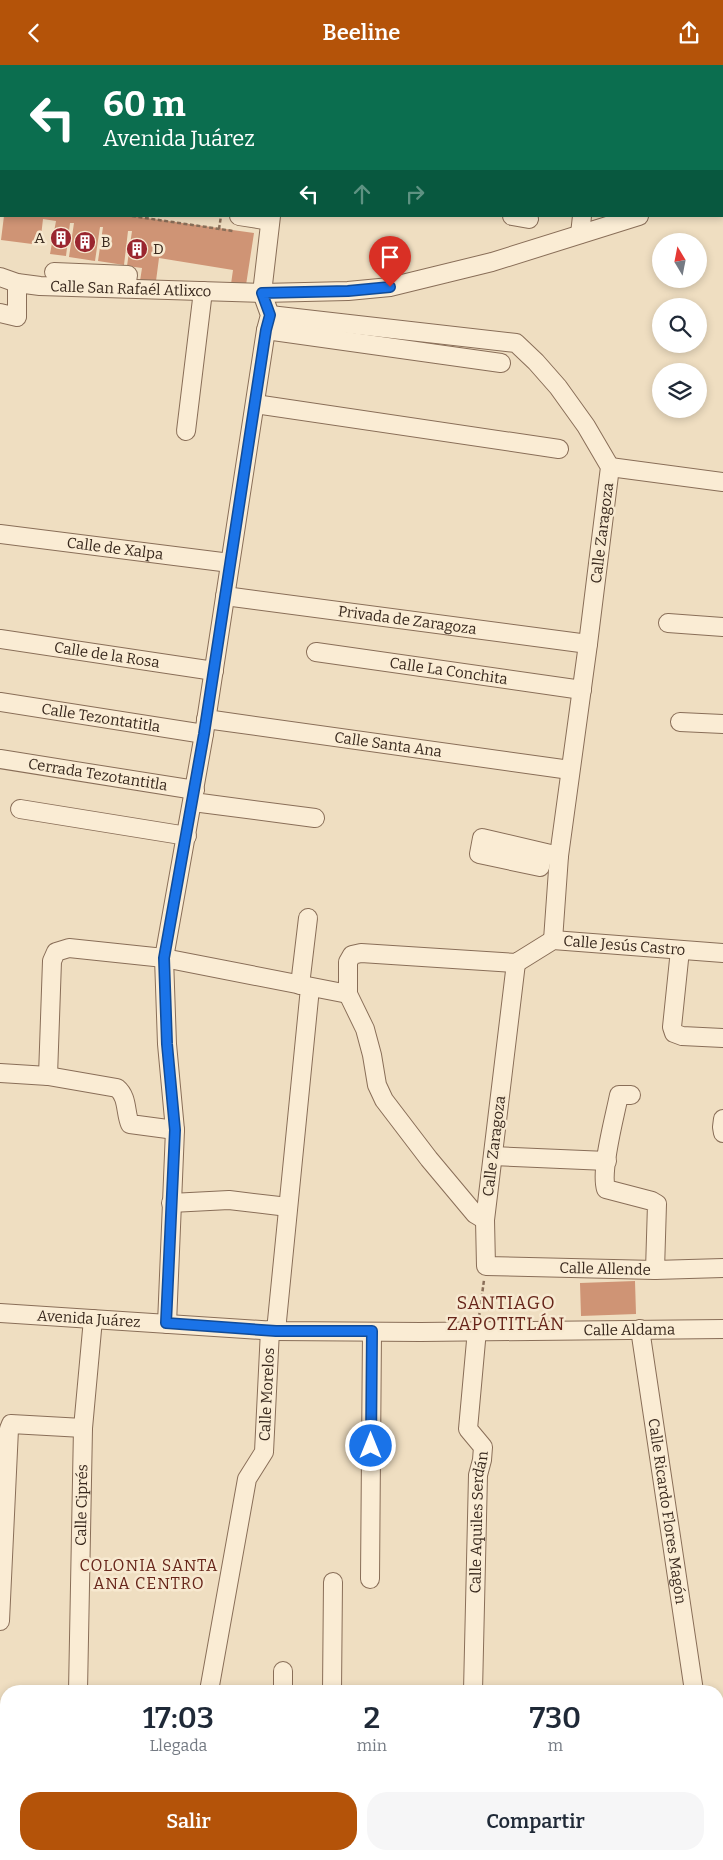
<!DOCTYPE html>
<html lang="es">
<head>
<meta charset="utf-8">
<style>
  :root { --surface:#fff; --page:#f6f6f7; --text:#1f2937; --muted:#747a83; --accent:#b45309 }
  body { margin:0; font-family:Bitter,serif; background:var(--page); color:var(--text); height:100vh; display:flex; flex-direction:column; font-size:19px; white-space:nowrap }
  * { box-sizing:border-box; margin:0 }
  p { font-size:16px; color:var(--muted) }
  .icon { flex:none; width:28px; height:28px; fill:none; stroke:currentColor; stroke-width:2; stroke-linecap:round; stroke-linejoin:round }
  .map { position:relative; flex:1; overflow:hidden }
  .drawer { position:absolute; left:0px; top:1620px; width:724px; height:175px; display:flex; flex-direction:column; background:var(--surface); border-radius:20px 20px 0 0; box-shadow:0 2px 8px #0003 }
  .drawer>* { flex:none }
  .top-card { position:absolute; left:0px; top:0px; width:724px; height:152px; box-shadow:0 2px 8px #0003; background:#0b6e4f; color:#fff; overflow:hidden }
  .needle { width:32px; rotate:350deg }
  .buttons { position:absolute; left:652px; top:168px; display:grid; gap:10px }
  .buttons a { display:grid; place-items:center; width:55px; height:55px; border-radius:50%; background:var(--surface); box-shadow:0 2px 8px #0003; font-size:25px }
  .pin { position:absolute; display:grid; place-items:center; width:42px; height:42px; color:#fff; margin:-51px -21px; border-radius:50% 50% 50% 0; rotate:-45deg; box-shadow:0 0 5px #0007 }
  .pin .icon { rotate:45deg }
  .me { position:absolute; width:55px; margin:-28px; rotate:0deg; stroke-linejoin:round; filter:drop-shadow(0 0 4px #0008) }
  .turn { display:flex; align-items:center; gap:18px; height:105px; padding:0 20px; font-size:22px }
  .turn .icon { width:65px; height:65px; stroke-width:2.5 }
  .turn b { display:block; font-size:35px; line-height:42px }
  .lanes { display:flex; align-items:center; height:48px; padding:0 20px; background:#0003; justify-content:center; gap:25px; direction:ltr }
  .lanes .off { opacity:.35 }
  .eta { display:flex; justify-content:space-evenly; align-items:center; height:85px; text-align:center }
  .eta b { font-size:30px; font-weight:600; line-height:35px }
  .button { display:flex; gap:10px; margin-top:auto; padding:10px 20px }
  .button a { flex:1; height:58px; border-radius:20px; background:var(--accent); color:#fff; font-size:20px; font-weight:600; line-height:58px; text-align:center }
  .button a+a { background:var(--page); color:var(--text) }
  header { display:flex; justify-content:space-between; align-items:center; height:65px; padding:0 20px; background:var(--accent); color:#fff; font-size:22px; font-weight:600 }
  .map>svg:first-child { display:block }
  .building { fill:#cf9475 }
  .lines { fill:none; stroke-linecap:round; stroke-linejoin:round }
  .minor-casing { stroke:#896e58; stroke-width:20 }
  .major-casing { stroke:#573d2c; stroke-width:25 }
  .path { stroke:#896e58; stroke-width:2.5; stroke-dasharray:4 2.5; stroke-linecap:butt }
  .minor { stroke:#faecd4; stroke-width:18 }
  .major { stroke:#f4d097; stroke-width:22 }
  .rail-casing { stroke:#38281d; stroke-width:5.5 }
  .rail { stroke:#f7e9d0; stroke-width:4; stroke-dasharray:11; stroke-linecap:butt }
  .route-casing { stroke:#114b97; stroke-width:12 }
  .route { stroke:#1a73e8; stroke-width:9 }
  .labels { text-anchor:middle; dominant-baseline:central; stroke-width:5; stroke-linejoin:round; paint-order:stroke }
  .poi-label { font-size:15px; fill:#38281d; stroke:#f7e9d0; text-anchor:start }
  .street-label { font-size:15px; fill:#38281d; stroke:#f7e9d0 }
  .neighbourhood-label { font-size:16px; letter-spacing:1px; fill:#67251a; stroke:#f7e9d0 }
  .quarter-label { font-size:18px; letter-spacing:1px; fill:#67251a; stroke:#f7e9d0 }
</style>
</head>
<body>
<header><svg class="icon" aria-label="back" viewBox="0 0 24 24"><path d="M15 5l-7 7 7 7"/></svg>Beeline<svg class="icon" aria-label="share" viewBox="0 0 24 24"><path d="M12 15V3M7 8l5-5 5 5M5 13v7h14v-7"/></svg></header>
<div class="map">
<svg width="723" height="1795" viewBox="0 0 723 1795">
  <rect width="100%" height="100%" fill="#efdec1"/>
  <g class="building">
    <path d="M4,151H132L254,168L246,220L231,219L233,205L159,193L156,216H140L142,203L127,201L132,166H128L124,200L98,196L103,162H100L95,196L69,192L74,158H70L66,191L50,189L56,156L43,154L40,180L1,175Z"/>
    <path d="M635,1216L636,1249L581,1251L580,1218Z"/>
  </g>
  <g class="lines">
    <g class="minor-casing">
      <g id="minor">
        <path d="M625,0L638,1"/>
        <path d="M293,1L294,0"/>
        <path d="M447,1V0"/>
        <path d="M722,126H723"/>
        <path d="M239,151L270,156"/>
        <path d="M512,151L529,154"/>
        <path d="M580,169L582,151"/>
        <path d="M54,207L128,210L126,223"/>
        <path id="s1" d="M0,212L17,218L40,221L262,228L348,226L390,222L492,197L639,151"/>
        <path d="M0,248L17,252V218"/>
        <path d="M270,250L516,278L536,297L558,322L586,361L610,402L588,579L559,791L553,875"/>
        <path d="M266,265L501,298"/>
        <path d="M255,339L559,384"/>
        <path d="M186,366L203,226"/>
        <path d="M610,402L723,417"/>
        <path id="s2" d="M0,469L230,498"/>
        <path id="s3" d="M225,531L588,579"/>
        <path d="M668,558L723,562"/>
        <path id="s4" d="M0,574L214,606"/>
        <path id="s5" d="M316,587L582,625"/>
        <path id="s6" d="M0,637L204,669"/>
        <path id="s7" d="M206,654L570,705"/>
        <path d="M680,657L723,659"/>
        <path id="s8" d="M0,694L195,725"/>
        <path d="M193,737L315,753"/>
        <path d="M20,744L187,771"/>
        <path d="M543,788L540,802L479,789L482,773L559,791"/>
        <path d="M680,885L672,962L674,968L682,971L723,973"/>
        <path id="s9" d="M516,898L485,1155L486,1201L655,1205L723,1203"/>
        <path d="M300,920L308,853"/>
        <path d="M0,1008L48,1011L117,1023C128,1032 125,1047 130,1059L175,1065"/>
        <path d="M48,1011L52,896L56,887L69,883L164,893L348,929"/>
        <path d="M631,1030H619C615,1051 600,1105 606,1124L652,1136L657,1139L655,1205"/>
        <path d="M723,1054L722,1062L723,1068"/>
        <path d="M493,1091L607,1096"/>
        <path d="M171,1138L229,1135L288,1142"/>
        <path id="s10" d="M485,1155L475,1149L429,1094L384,1035L377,1020L372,990L365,964L348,929V897L352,890L361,888L516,898L553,875L723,888"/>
        <path id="s11" d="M0,1248L276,1266L421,1267L723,1264"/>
        <path d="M167,1259L175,1065L167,979L164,893L204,669L266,265L270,250L262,228L271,151"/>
        <path id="s12" d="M640,1264L694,1626"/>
        <path d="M276,1266L310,923"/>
        <path d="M370,1514L372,1267"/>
        <path d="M0,1556L9,1364L11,1359L83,1363"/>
        <path id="s13" d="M78,1626L83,1363L93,1254"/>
        <path id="s14" d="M209,1626L247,1414L264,1387L270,1265"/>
        <path d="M283,1626V1606"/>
        <path d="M332,1626L333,1517"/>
        <path id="s15" d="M473,1626L478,1410L482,1395L483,1382L468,1364L477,1265"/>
        <path d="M718,1774L722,1795"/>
        <path d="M404,1789V1795"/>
        <path d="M74,1795V1789"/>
        <path d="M179,1795L180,1789"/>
        <path d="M278,1795V1789"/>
      </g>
    </g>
    <g class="major-casing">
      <g id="major">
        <path d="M718,1689L723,1687"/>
        <path d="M718,1729L723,1727"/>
        <path d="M303,1795L379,1789"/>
        <path d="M502,1795L523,1789"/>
      </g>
    </g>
    <g class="path">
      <path d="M87,0L96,1"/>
      <path d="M29,1V0"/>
      <path d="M61,1L62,0"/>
      <path d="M137,1V0"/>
      <path d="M167,1V0"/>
      <path d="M197,1V0"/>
      <path d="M227,1V0"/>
      <path d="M0,42H1"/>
      <path d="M0,81H1"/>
      <path d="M132,151L233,166"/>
      <path d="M219,164L221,151"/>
      <path d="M479,1252L484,1215"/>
    </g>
    <use href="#minor" class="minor"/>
    <use href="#major" class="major"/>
    <g class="rail-casing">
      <g id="rail">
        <path d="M718,1699L723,1697"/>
        <path d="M718,1708L723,1706"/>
        <path d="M386,1795L422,1789"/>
        <path d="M437,1795L466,1789"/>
      </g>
    </g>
    <use href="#rail" class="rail"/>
  </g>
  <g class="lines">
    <g class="route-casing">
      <path id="route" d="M371,1381L372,1266H276L166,1258L175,1065L167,979L164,893L204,669L266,265L270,250L262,228L348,226L390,222"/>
    </g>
    <use href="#route" class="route"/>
  </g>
  <defs>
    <g id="building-disc" transform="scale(1.125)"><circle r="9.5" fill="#9a262f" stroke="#f7e9d0"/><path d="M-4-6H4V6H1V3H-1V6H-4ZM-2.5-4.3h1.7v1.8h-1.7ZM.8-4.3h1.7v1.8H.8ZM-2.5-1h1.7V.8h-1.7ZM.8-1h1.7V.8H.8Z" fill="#fff"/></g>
  </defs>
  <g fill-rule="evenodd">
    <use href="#building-disc" x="61" y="173"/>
    <use href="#building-disc" x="85" y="177"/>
    <use href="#building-disc" x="137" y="184"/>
  </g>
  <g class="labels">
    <g class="poi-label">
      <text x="45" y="173" text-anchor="end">A</text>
      <text x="101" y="177">B</text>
      <text x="153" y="184">D</text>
    </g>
    <g class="street-label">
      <text stroke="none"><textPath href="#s1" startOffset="132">Calle San Rafaél Atlixco</textPath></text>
      <text transform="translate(602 468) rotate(-83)">Calle Zaragoza</text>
      <text stroke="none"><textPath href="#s2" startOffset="116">Calle de Xalpa</textPath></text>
      <text stroke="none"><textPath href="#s3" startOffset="184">Privada de Zaragoza</textPath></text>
      <text stroke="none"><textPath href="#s4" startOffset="108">Calle de la Rosa</textPath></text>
      <text stroke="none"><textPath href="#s5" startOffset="134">Calle La Conchita</textPath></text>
      <text stroke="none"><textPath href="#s6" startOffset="102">Calle Tezontatitla</textPath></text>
      <text stroke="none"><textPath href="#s7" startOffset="184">Calle Santa Ana</textPath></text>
      <text stroke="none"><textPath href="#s8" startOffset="99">Cerrada Tezotantitla</textPath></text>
      <text stroke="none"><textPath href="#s10" startOffset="590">Calle Jesús Castro</textPath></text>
      <text transform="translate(494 1081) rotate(-83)">Calle Zaragoza</text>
      <text stroke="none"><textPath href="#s9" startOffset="424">Calle Allende</textPath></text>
      <text stroke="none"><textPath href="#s11" startOffset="89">Avenida Juárez</textPath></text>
      <text stroke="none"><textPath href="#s11" startOffset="630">Calle Aldama</textPath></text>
      <text stroke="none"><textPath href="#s14" startOffset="305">Calle Morelos</textPath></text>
      <text stroke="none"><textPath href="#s13" startOffset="186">Calle Ciprés</textPath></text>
      <text stroke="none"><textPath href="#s12" startOffset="184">Calle Ricardo Flores Magón</textPath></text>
      <text stroke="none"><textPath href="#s15" startOffset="169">Calle Aquiles Serdán</textPath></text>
    </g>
    <g class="neighbourhood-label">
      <text x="149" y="1500">COLONIA SANTA<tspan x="149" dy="18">ANA CENTRO</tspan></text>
    </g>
    <g class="quarter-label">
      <text x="506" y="1238">SANTIAGO<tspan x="506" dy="21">ZAPOTITLÁN</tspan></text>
    </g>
  </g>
</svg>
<div class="buttons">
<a><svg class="needle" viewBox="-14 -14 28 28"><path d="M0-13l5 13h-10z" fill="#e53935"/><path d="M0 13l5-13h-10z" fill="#747a83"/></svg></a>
<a><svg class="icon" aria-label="search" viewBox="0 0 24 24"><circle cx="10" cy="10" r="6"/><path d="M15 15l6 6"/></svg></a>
<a><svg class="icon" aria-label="layers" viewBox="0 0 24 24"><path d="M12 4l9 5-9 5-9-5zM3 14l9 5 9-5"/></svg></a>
</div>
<div class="pin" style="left:390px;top:222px;background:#d93025"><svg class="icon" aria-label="arrive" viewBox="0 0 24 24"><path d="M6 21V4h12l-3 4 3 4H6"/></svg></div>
<svg class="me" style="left:371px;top:1381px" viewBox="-20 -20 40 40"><circle r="17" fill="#1a73e8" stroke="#fff" stroke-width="3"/><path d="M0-11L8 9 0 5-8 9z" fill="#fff"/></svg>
<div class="top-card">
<div class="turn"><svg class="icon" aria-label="left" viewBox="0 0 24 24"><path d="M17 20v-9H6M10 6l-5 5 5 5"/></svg><div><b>60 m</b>Avenida Juárez</div></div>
<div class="lanes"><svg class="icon" aria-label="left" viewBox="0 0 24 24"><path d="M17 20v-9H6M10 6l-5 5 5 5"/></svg><svg class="icon off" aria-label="ahead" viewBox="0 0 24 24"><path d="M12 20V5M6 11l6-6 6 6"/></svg><svg class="icon off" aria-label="right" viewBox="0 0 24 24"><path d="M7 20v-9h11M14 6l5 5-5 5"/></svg></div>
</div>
<section class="drawer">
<div class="eta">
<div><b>17:03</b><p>Llegada</p></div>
<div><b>2</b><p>min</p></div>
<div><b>730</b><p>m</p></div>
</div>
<div class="button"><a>Salir</a><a>Compartir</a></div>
</section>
</div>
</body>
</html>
